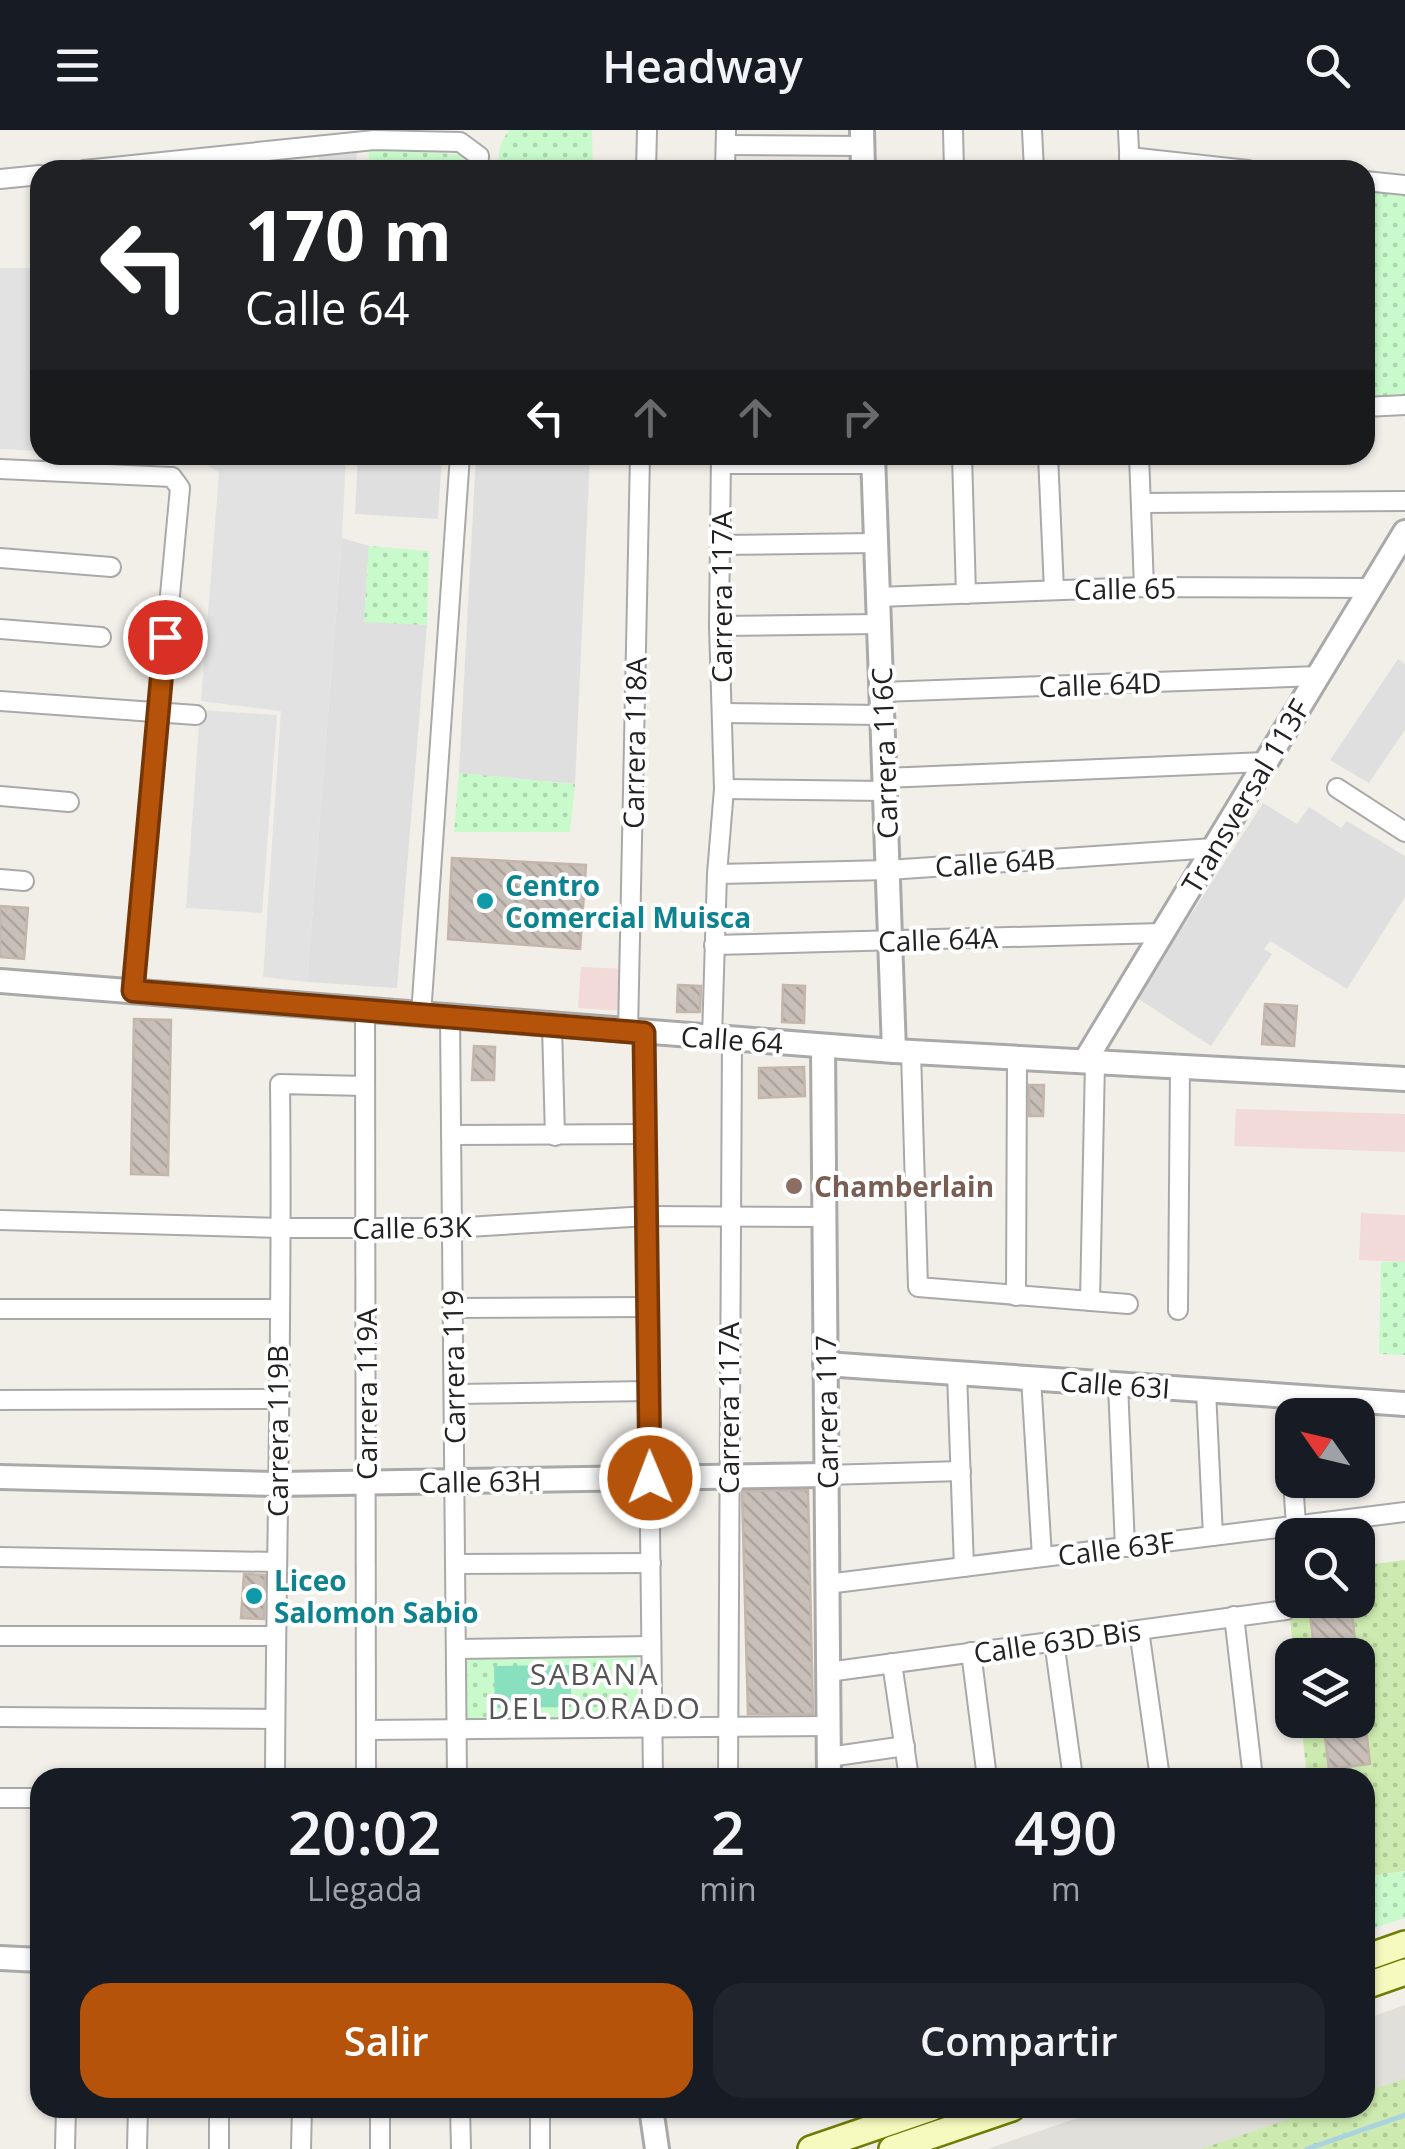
<!DOCTYPE html>
<html lang="es">
<head>
<meta charset="utf-8">
<style>
  :root { --surface:#171b24; --page:#20242c; --text:#f1f3f6; --muted:#9ea1a6; --accent:#b45309 }
  body { margin:0; font-family:"Open Sans",sans-serif; background:var(--page); color:var(--text); height:100vh; display:flex; flex-direction:column; font-size:38px; white-space:nowrap }
  * { box-sizing:border-box; margin:0 }
  p { font-size:32px; color:var(--muted) }
  .icon { flex:none; width:55px; height:55px; fill:none; stroke:currentColor; stroke-width:2; stroke-linecap:round; stroke-linejoin:round }
  .map { position:relative; flex:1; overflow:hidden }
  .panel { position:absolute; left:30px; top:1638px; width:1345px; height:350px; display:flex; flex-direction:column; background:var(--surface); border-radius:30px; box-shadow:0 2px 8px #0004 }
  .panel>* { flex:none }
  .hud { position:absolute; left:30px; top:30px; width:1345px; height:305px; border-radius:30px; box-shadow:0 2px 8px #0004; background:#202124; color:#fff; overflow:hidden }
  .needle { width:65px; rotate:304deg }
  .tools { position:absolute; left:1275px; top:1268px; display:grid; gap:20px }
  .tools a { display:grid; place-items:center; width:100px; height:100px; border-radius:20px; background:var(--surface); box-shadow:0 2px 8px #0004; font-size:50px }
  .pin { position:absolute; display:grid; place-items:center; width:85px; height:85px; color:#fff; margin:-42px; border:5px solid #fff; border-radius:50%; box-shadow:0 2px 10px #0007 }
  .me { position:absolute; width:110px; margin:-55px; rotate:359deg; stroke-linejoin:round; filter:drop-shadow(0 0 8px #0008) }
  .turn { display:flex; align-items:center; gap:35px; height:210px; padding:0 50px; font-size:45px }
  .turn .icon { width:130px; height:130px; stroke-width:2.5 }
  .turn b { display:block; font-size:70px; line-height:85px }
  .lanes { display:flex; align-items:center; height:95px; padding:0 50px; background:#0003; justify-content:center; gap:50px; direction:ltr }
  .lanes .off { opacity:.35 }
  .eta { display:flex; justify-content:space-evenly; align-items:center; height:170px; text-align:center }
  .eta b { font-size:60px; font-weight:600; line-height:70px }
  .action { display:flex; gap:20px; margin-top:auto; padding:20px 50px }
  .action a { flex:1; height:115px; border-radius:30px; background:var(--accent); color:#fff; font-size:40px; font-weight:600; line-height:115px; text-align:center }
  .action a+a { background:var(--page); color:var(--text) }
  header { display:flex; justify-content:space-between; align-items:center; height:130px; padding:0 50px; background:var(--surface); font-size:45px; font-weight:600 }
  .map>svg:first-child { display:block }
  .residential { fill:#e0dfdf }
  .commercial { fill:#f2dad9 }
  .airport { fill:#e1dfda }
  .grass { fill:url(#grass-dots) }
  .park { fill:url(#park-dots) }
  .pitch { fill:#88e0be }
  .parking { fill:#e2e2e2 }
  .lines { fill:none; stroke-linecap:round; stroke-linejoin:round }
  .stream { stroke:#aad3df; stroke-width:5 }
  .building { fill:url(#building-back-hatch); stroke:#c4b6ab; stroke-width:2.5 }
  .minor-casing { stroke:#a9a9a9; stroke-width:22 }
  .tertiary-casing { stroke:#a9a9a9; stroke-width:28 }
  .secondary-casing { stroke:#707d05; stroke-width:30 }
  .minor { stroke:#fff; stroke-width:18 }
  .tertiary { stroke:#fff; stroke-width:22 }
  .secondary { stroke:#f7fabf; stroke-width:25 }
  .route-casing { stroke:#753606; stroke-width:25 }
  .route { stroke:#b45309; stroke-width:18 }
  .culture-dot { fill:#0f9aa8; stroke:#fff; stroke-width:4 }
  .education-dot { fill:#8d6e63; stroke:#fff; stroke-width:4 }
  .labels { text-anchor:middle; dominant-baseline:central; stroke-width:8; stroke-linejoin:round; paint-order:stroke }
  .street-label { font-size:28px; fill:#222; stroke:#fff }
  .culture-label { font-size:28px; font-weight:bold; fill:#0d838f; stroke:#fff; text-anchor:start }
  .education-label { font-size:28px; font-weight:bold; fill:#785e54; stroke:#fff; text-anchor:start }
  .neighbourhood-label { font-size:30px; letter-spacing:2.5px; fill:#555; stroke:#fff }
</style>
</head>
<body>
<header><svg class="icon" aria-label="menu" viewBox="0 0 24 24"><path d="M4 6h16M4 12h16M4 18h16"/></svg>Headway<svg class="icon" aria-label="search" viewBox="0 0 24 24"><circle cx="10" cy="10" r="6"/><path d="M15 15l6 6"/></svg></header>
<div class="map">
<svg width="1405" height="2019" viewBox="0 0 1405 2019">
  <defs>
    <pattern id="grass-dots" width="8" height="8" patternUnits="userSpaceOnUse" patternTransform="scale(2.5)"><rect width="8" height="8" fill="#cdebb0"/><path d="M2 2h.1M6 6h.1" fill="none" stroke="#b0c997" stroke-width="1.8" stroke-linecap="round"/></pattern>
    <pattern id="park-dots" width="8" height="8" patternUnits="userSpaceOnUse" patternTransform="scale(2.5)"><rect width="8" height="8" fill="#c8facc"/><path d="M2 2h.1M6 6h.1" fill="none" stroke="#acd6af" stroke-width="1.8" stroke-linecap="round"/></pattern>
    <pattern id="building-back-hatch" width="6" height="6" patternUnits="userSpaceOnUse" patternTransform="scale(2.5)"><rect width="6" height="6" fill="#c7bfb8"/><path d="M-1 5l2 2M0 0l6 6M5-1l2 2" fill="none" stroke="#aba49e"/></pattern>
  </defs>
  <rect width="100%" height="100%" fill="#f2efe9"/>
  <g class="residential">
    <path d="M358,325H442L438,389L355,384Z"/>
    <path d="M476,325H590L575,654L459,643Z"/>
    <path d="M342,408L369,416L364,491L427,495L397,858L307,852Z"/>
    <path d="M1398,529L1405,534V600L1369,653L1330,630Z"/>
    <path d="M1263,673L1297,694L1309,677L1341,698L1347,691L1405,726V767L1347,859L1270,811L1264,819L1272,824L1211,916L1137,868Z"/>
  </g>
  <g class="commercial">
    <path d="M581,837L627,839L624,881L578,878Z"/>
    <path d="M1236,979L1405,984V1022L1234,1016Z"/>
    <path d="M1361,1083L1405,1085V1132L1359,1130Z"/>
  </g>
  <path class="airport" d="M1405,1875V2019H987L1107,1978H1365V1889Z"/>
  <g class="grass">
    <path d="M1405,1430V1741L1365,1747V1648L1307,1647L1301,1590H1358V1525H1294L1285,1445L1292,1444V1470H1358V1436Z"/>
    <path d="M1405,1949V2019H1201L1321,1978H1365V1962Z"/>
  </g>
  <g class="park">
    <path d="M509,0H592L593,40H497L500,15Z"/>
    <path d="M369,18L464,25L462,40H369Z"/>
    <path d="M1365,59L1405,63V270L1365,269Z"/>
    <path d="M369,416L429,421L427,495L364,492Z"/>
    <path d="M459,643L575,654L570,702H454Z"/>
    <path d="M1381,1132H1405V1225L1379,1224Z"/>
    <path d="M1304,1279L1370,1282L1372,1333L1358,1334V1285H1304Z"/>
    <path d="M637,1520L638,1592L462,1594L461,1522Z"/>
    <path d="M1405,1741V1788L1365,1801V1747Z"/>
  </g>
  <path class="pitch" d="M571,1535V1577L495,1578L494,1536Z"/>
  <g class="parking">
    <path d="M357,22L356,40H316L320,24Z"/>
    <path d="M0,138H40V321L0,319Z"/>
    <path d="M195,325H346L342,408L307,852L263,847L281,581L201,571L219,343Z"/>
    <path d="M200,580L277,585L262,783L186,778Z"/>
  </g>
  <g class="lines">
    <path class="stream" d="M1307,2019L1405,1985"/>
  </g>
  <g class="building">
    <path d="M452,728L586,735L580,819L448,809Z"/>
    <path d="M0,776L28,778L24,829L0,827Z"/>
    <path d="M678,855L701,856L700,882H677Z"/>
    <path d="M783,855L805,856L804,893L782,892Z"/>
    <path d="M1265,874L1297,876L1294,916L1262,914Z"/>
    <path d="M134,889L171,890L168,1045L131,1044Z"/>
    <path d="M474,916L495,917L494,950H472Z"/>
    <path d="M804,937L805,966L759,968V938Z"/>
    <path d="M1029,955H1044L1043,986H1029Z"/>
    <path d="M808,1360L813,1584H748L742,1361Z"/>
    <path d="M244,1444L265,1445L264,1489L241,1488Z"/>
    <path d="M1350,1470L1357,1525H1315L1309,1476Z"/>
    <path d="M1323,1590H1365L1370,1634L1329,1639Z"/>
  </g>
  <g class="lines">
    <g class="minor-casing">
      <g id="minor">
        <path d="M953,0L954,40"/>
        <path d="M1032,0L1034,40"/>
        <path d="M1128,0L1130,40"/>
        <path d="M726,15L862,16"/>
        <path d="M1129,27L1248,40"/>
        <path d="M84,40L374,10L460,12L479,26L478,40"/>
        <path d="M646,40L647,0"/>
        <path d="M725,40L726,0"/>
        <path d="M0,49L40,45"/>
        <path d="M1365,51L1405,55"/>
        <path d="M1365,277L1405,275"/>
        <path d="M962,325L966,464"/>
        <path d="M1048,325L1054,460"/>
        <path d="M1139,325L1144,457"/>
        <path d="M721,334H873"/>
        <path d="M0,339L172,347L180,358L133,861"/>
        <path d="M1141,373L1405,371"/>
        <path d="M720,415L876,413"/>
        <path d="M0,428L111,437"/>
        <path d="M878,467L1144,457L1371,458"/>
        <path d="M719,496L879,494"/>
        <path d="M0,499L101,507"/>
        <path d="M882,562L1318,546"/>
        <path d="M0,571L196,585"/>
        <path d="M722,583L882,585"/>
        <path d="M885,648L1265,632"/>
        <path d="M1337,658L1405,702"/>
        <path d="M724,659L885,661"/>
        <path d="M0,666L69,672"/>
        <path d="M717,744L888,740L1214,718"/>
        <path d="M0,749L24,751"/>
        <path d="M714,815L1162,803"/>
        <path d="M365,880L366,1648"/>
        <path d="M421,885L460,325"/>
        <path d="M450,887L457,1648"/>
        <path d="M552,896L555,1006"/>
        <path d="M628,902L640,325"/>
        <path d="M644,903L653,1648"/>
        <path d="M712,908L717,744L724,659L719,496L721,325"/>
        <path d="M911,922L918,1157L1128,1174"/>
        <path d="M451,1005L646,1004"/>
        <path d="M0,1090L282,1098H451L647,1086L824,1087"/>
        <path d="M1016,1166L1017,928"/>
        <path d="M1090,1171L1095,932"/>
        <path d="M453,1178L647,1177"/>
        <path d="M0,1179H278"/>
        <path d="M1178,1180L1180,937"/>
        <path d="M957,1243L964,1437"/>
        <path d="M1031,1248L1042,1427"/>
        <path d="M1118,1255L1125,1417"/>
        <path d="M1206,1261L1213,1406"/>
        <path d="M454,1264L649,1261"/>
        <path d="M1289,1266L1292,1334"/>
        <path d="M0,1270L277,1269"/>
        <path d="M826,1345L961,1341"/>
        <path d="M1293,1350L1296,1396"/>
        <path d="M0,1427L276,1432"/>
        <path d="M455,1434L651,1433"/>
        <path d="M827,1454L1405,1382"/>
        <path d="M1234,1486L1253,1648"/>
        <path d="M1139,1500L1160,1648"/>
        <path d="M0,1506H275"/>
        <path d="M1054,1511L1073,1648"/>
        <path d="M456,1519L651,1516"/>
        <path d="M971,1522L987,1648"/>
        <path d="M892,1533L909,1648"/>
        <path d="M828,1542L1286,1480"/>
        <path d="M0,1587L275,1589"/>
        <path d="M366,1600L829,1596"/>
        <path d="M829,1627L905,1616"/>
        <path d="M275,1648C276,1416 283,1185 280,954L365,956"/>
        <path d="M728,1648L732,909"/>
        <path d="M0,1668H40"/>
        <path d="M219,1978V2019"/>
        <path d="M460,1978L461,2019"/>
        <path d="M540,1978V2019"/>
        <path d="M65,2019L66,1978"/>
        <path d="M137,2019L138,1978"/>
        <path d="M301,2019L302,1978"/>
        <path d="M380,2019V1978"/>
      </g>
    </g>
    <g class="tertiary-casing">
      <g id="tertiary">
        <path d="M862,0L863,40"/>
        <path d="M873,325L894,921"/>
        <path d="M0,851L894,921L1405,949"/>
        <path d="M823,916L829,1648"/>
        <path d="M1085,931L1405,402"/>
        <path d="M825,1234L1405,1274"/>
        <path d="M0,1347L277,1354L826,1345"/>
        <path d="M0,1828L40,1830"/>
        <path d="M651,1978L657,2019"/>
      </g>
    </g>
    <g class="secondary-casing">
      <g id="secondary">
        <path d="M1365,1828L1405,1814"/>
        <path d="M1365,1856L1405,1842"/>
        <path d="M811,2019L931,1978"/>
        <path d="M892,2019L1012,1978"/>
      </g>
    </g>
    <use href="#minor" class="minor"/>
    <use href="#tertiary" class="tertiary"/>
    <use href="#secondary" class="secondary"/>
  </g>
  <g class="lines">
    <g class="route-casing">
      <path id="route" d="M165,507L133,861L644,903L650,1348"/>
    </g>
    <use href="#route" class="route"/>
  </g>
  <g class="culture-dot">
    <circle cx="485" cy="771" r="10"/>
    <circle cx="254" cy="1466" r="10"/>
  </g>
  <circle class="education-dot" cx="794" cy="1056" r="10"/>
  <g class="labels">
    <g class="street-label">
      <text transform="translate(1125 458) rotate(-1)">Calle 65</text>
      <text transform="translate(721 467) rotate(-90)">Carrera 117A</text>
      <text transform="translate(1100 554) rotate(-2)">Calle 64D</text>
      <text transform="translate(634 613) rotate(-89)">Carrera 118A</text>
      <text transform="translate(884 623) rotate(-92)">Carrera 116C</text>
      <text transform="translate(1245 666) rotate(-59)">Transversal 113F</text>
      <text transform="translate(995 732) rotate(-4)">Calle 64B</text>
      <text transform="translate(938 809) rotate(-2)">Calle 64A</text>
      <text transform="translate(732 909) rotate(4)">Calle 64</text>
      <text transform="translate(412 1097) rotate(-1)">Calle 63K</text>
      <text transform="translate(453 1237) rotate(-91)">Carrera 119</text>
      <text transform="translate(1115 1254) rotate(4)">Calle 63I</text>
      <text transform="translate(366 1264) rotate(-90)">Carrera 119A</text>
      <text transform="translate(728 1278) rotate(-90)">Carrera 117A</text>
      <text transform="translate(826 1282) rotate(-91)">Carrera 117</text>
      <text transform="translate(277 1301) rotate(-90)">Carrera 119B</text>
      <text transform="translate(480 1351) rotate(-1)">Calle 63H</text>
      <text transform="translate(1116 1418) rotate(-7)">Calle 63F</text>
      <text transform="translate(1057 1511) rotate(-8)">Calle 63D Bis</text>
    </g>
    <g class="culture-label">
      <text x="505" y="755">Centro<tspan x="505" dy="32">Comercial Muisca</tspan></text>
      <text x="274" y="1450">Liceo<tspan x="274" dy="32">Salomon Sabio</tspan></text>
    </g>
    <g class="education-label">
      <text x="814" y="1056">Chamberlain</text>
    </g>
    <g class="neighbourhood-label">
      <text x="595" y="1543">SABANA<tspan x="595" dy="34">DEL DORADO</tspan></text>
    </g>
  </g>
</svg>
<div class="tools">
<a><svg class="needle" viewBox="-14 -14 28 28"><path d="M0-13l5 13h-10z" fill="#e53935"/><path d="M0 13l5-13h-10z" fill="#9ea1a6"/></svg></a>
<a><svg class="icon" aria-label="search" viewBox="0 0 24 24"><circle cx="10" cy="10" r="6"/><path d="M15 15l6 6"/></svg></a>
<a><svg class="icon" aria-label="layers" viewBox="0 0 24 24"><path d="M12 4l9 5-9 5-9-5zM3 14l9 5 9-5"/></svg></a>
</div>
<div class="pin" style="left:165px;top:507px;background:#d93025"><svg class="icon" aria-label="arrive" viewBox="0 0 24 24"><path d="M6 21V4h12l-3 4 3 4H6"/></svg></div>
<svg class="me" style="left:650px;top:1348px" viewBox="-20 -20 40 40"><circle r="17" fill="#b45309" stroke="#fff" stroke-width="3"/><path d="M0-11L8 9 0 5-8 9z" fill="#fff"/></svg>
<div class="hud">
<div class="turn"><svg class="icon" aria-label="left" viewBox="0 0 24 24"><path d="M17 20v-9H6M10 6l-5 5 5 5"/></svg><div><b>170 m</b>Calle 64</div></div>
<div class="lanes"><svg class="icon" aria-label="left" viewBox="0 0 24 24"><path d="M17 20v-9H6M10 6l-5 5 5 5"/></svg><svg class="icon off" aria-label="ahead" viewBox="0 0 24 24"><path d="M12 20V5M6 11l6-6 6 6"/></svg><svg class="icon off" aria-label="ahead" viewBox="0 0 24 24"><path d="M12 20V5M6 11l6-6 6 6"/></svg><svg class="icon off" aria-label="right" viewBox="0 0 24 24"><path d="M7 20v-9h11M14 6l5 5-5 5"/></svg></div>
</div>
<section class="panel">
<div class="eta">
<div><b>20:02</b><p>Llegada</p></div>
<div><b>2</b><p>min</p></div>
<div><b>490</b><p>m</p></div>
</div>
<div class="action"><a>Salir</a><a>Compartir</a></div>
</section>
</div>
</body>
</html>
